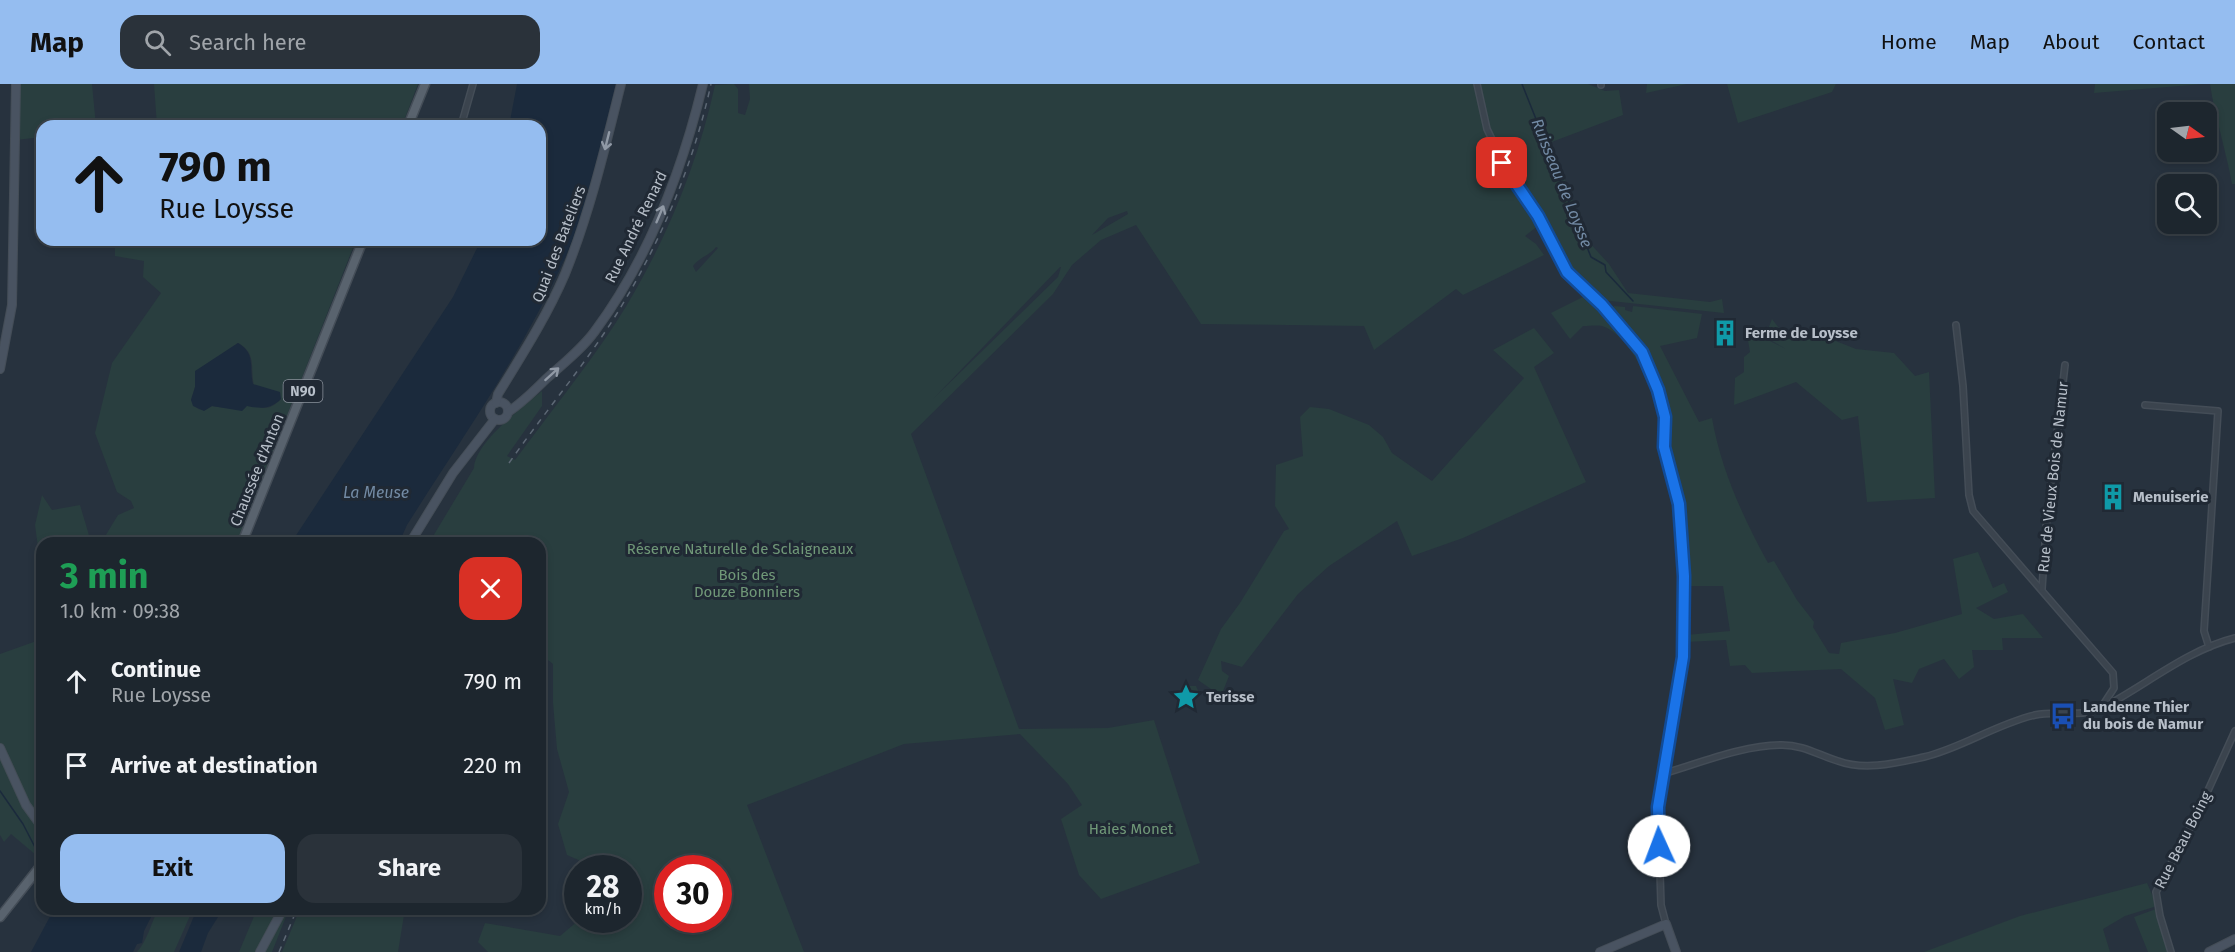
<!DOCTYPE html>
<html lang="en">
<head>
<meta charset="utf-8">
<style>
  :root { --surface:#1d262e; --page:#2a323a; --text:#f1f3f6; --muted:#a0a5aa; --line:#3b434a; --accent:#95bdf0 }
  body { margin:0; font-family:"Fira Sans",sans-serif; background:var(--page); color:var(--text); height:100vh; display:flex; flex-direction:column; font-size:22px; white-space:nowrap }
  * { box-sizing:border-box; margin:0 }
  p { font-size:20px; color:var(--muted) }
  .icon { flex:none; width:33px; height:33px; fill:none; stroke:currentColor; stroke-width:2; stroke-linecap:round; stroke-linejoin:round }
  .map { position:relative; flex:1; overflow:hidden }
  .panel { position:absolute; left:36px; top:453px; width:510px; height:378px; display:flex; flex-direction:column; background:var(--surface); border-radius:18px; box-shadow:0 3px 9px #0003,0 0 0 2px var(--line) }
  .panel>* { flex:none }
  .top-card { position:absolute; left:36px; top:36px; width:510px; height:126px; border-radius:18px; box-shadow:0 3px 9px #0003,0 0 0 2px var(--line); background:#95bdf0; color:#111; overflow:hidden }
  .needle { width:39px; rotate:104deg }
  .fabs { position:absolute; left:2157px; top:18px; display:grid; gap:12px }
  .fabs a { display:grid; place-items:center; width:60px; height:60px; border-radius:12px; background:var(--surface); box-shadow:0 3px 9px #0003,0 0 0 2px var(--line); font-size:30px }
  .speed { position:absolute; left:564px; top:771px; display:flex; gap:12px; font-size:30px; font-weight:700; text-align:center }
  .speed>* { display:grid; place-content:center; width:78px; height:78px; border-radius:50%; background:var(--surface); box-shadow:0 3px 9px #0003,0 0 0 2px var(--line); line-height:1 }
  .speed small { font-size:15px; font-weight:400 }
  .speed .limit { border:9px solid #d22; background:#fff; color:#111 }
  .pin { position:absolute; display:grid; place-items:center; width:51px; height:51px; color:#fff; margin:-26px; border-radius:12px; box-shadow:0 3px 9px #0006 }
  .me { position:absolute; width:66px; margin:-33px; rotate:358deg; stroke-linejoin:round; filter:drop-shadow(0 0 4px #0008) }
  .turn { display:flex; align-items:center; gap:21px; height:126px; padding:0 24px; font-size:27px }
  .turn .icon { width:78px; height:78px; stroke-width:2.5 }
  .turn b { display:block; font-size:42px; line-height:51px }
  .round { display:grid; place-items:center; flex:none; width:63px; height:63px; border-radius:18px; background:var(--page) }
  .head { display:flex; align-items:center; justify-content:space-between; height:102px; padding:0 24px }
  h1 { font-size:36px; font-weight:700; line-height:45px; color:#1e9e55 }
  .cta { display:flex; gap:12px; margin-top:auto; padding:12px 24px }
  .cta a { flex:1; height:69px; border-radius:18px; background:var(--accent); color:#111; font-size:24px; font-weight:700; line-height:69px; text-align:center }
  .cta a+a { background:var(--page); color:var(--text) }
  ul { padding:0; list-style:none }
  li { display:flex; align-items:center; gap:18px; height:84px; padding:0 24px }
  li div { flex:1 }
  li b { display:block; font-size:22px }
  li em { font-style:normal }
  header { display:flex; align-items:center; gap:36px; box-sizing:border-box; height:84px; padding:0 30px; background:var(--accent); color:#111 }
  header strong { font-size:28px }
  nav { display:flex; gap:33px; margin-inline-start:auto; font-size:21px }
  .search { width:420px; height:54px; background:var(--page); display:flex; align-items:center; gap:15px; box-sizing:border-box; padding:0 21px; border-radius:18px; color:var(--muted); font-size:22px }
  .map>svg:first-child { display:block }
  .green { fill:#293e3f; fill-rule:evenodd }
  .water { fill:#1b2a3c }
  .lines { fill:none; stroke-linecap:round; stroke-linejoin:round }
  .stream { stroke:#1b2a3c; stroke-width:1.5 }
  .street-casing { stroke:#444d57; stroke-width:8 }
  .secondary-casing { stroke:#444d57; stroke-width:10 }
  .primary-casing { stroke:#444d57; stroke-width:11 }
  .street { stroke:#3b444e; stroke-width:5 }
  .secondary { stroke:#495361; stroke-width:8 }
  .primary { stroke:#59636e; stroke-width:8 }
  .rail { stroke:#5d6875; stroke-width:1.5; stroke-dasharray:6 6; stroke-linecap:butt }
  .oneway { stroke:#9099a5 }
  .route-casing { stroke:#114b97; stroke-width:15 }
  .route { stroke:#1a73e8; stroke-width:10 }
  .labels { text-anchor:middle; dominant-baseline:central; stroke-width:6; stroke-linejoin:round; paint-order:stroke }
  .shield { fill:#202934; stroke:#8a929c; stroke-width:1.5 }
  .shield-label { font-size:14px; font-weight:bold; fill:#b7bfc9 }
  .street-label { font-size:15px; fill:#b7bfc9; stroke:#202934 }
  .poi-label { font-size:15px; font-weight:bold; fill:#b7bfc9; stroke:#202934; text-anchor:start }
  .park-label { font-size:15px; fill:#709878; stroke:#202934 }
  .water-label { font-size:16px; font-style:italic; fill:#738ba5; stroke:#202934 }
</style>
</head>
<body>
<header>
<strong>Map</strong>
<div class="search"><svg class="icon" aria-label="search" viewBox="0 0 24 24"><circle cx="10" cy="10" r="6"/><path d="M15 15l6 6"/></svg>Search here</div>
<nav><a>Home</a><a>Map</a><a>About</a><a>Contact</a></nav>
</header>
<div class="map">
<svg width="2235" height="868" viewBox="0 0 2235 868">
  <rect width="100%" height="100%" fill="#27323e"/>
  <g class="green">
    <path d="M16,0H92L96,42H42V53L16,56Z"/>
    <path d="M154,0H418L402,42H157Z"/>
    <path d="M734,0L738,5V29L745,31L750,15L749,0H1477C1482,50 1511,100 1539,141L1525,152L1536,160L1544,171L1463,211L1456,205L1374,266L1364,242L1201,240L1136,141L1101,156L1072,181L1053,210L911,350L1019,645L1108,644L1154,636L1200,779L1101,815L1079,791L1061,735L1082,721L1068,700L1020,650L904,660L747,721L804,868H488L478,858L485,839L560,852L579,836H628V784H591L590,781L567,771L558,740L569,708L557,665L553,619V580L540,570V459H429L474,384C475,358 522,324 542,307V322L507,372L515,376C548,331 584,287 615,240C661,169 697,84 715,1ZM1127,127L1128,130L1092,151L1108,134ZM716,163L718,164L696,188L693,182C701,172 709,172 716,163ZM1061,183L1058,193L933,315L1060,183ZM668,784H718V836H668Z"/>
    <path d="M1479,0H1588L1605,7L1619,6L1623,31L1549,59L1563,90L1586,155L1609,180L1628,209L1710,218L1722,215L1724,229L1601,216L1573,193L1550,149L1503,76L1486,35Z"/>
    <path d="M1647,0H1687L1646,9Z"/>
    <path d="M1727,0H1836L1832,8L1738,39Z"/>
    <path d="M2095,0H2204L2094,9Z"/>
    <path d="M2210,0H2235V100H2232C2226,66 2215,34 2210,0Z"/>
    <path d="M115,156H356L237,459H42V493L35,441L42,411L52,426L80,421L91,458L104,454L118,431L134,424L131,417L117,408L95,349L112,279L161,209L143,193L144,177L115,172ZM238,259C257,269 250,284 254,301L281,315C265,331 261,320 246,322C235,324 224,324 212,322L205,326L198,325L191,316L195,303V288Z"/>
    <path d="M1585,212L1641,271L1655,302L1661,325L1657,323C1649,298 1630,251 1602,242C1597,241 1589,242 1583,242L1570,255L1551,229Z"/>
    <path d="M1614,222L1625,223V226L1632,228L1633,222L1702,230L1697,254L1660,262L1699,338L1712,334C1721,386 1743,433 1768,479L1774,477L1797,516L1814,538L1813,543L1829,569L1839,570L1841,559L1895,549L1962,530L1953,475L1978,468L1993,504L2004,499L2008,508L1976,524L1994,535L2023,530L2043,554H2002L2003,566H1972L1974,583L1959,595L1944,575L1919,585L1912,599L1893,595L1904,641L1885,646L1875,614L1841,585L1752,589L1745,581L1730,582L1726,556L1686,558V551L1730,547L1723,502H1687L1686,443L1679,406L1666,363L1667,332L1664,311L1645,269L1611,226Z"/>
    <path d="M1772,235L1782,248L1823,252L1856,265L1894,269L1915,292L1929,288L1935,414L1867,418L1858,332L1842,336L1796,298L1734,321L1735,294L1744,288V273L1750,268L1746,245L1786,265L1765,253Z"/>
    <path d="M1534,244L1554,269L1534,283L1586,398L1463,454L1412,472L1397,437L1329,482L1298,510L1242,583L1221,577L1222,587L1229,592L1221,612L1198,596L1221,545L1240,519L1284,447L1289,445L1275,422L1276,381L1303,372L1300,333L1310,323L1329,325L1369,341L1383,353L1392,369L1432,397L1524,294L1493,266Z"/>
    <path d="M42,555V776L11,750L4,758L0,751V570Z"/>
    <path d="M1190,602H1196L1199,609L1186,622L1180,619L1176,611L1179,606Z"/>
    <path d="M2147,799L2157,822L2125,832L2103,845L2110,868H1924L2020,832Z"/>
    <path d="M158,825H193L174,868H137C147,857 151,840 158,825Z"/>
    <path d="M257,825H289L272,868H239Z"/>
    <path d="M300,825H405L398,868H282Z"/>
    <path d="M2156,825L2169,868H2148L2134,833Z"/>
  </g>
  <g class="water">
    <path d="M517,0H618C602,58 590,119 565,174C522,269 462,354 407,441L399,459H291L453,213L481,156H540V42H509Z"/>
    <path d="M238,259C256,270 249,282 253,300L280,308L281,315C271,325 261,325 247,322L242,327L212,322L204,327L193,322L191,316L195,303V287Z"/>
    <path d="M54,825H155L144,847L142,859L137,860L133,868H31Z"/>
    <path d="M197,825H223L208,849L201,868H179Z"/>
  </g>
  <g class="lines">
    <g class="stream">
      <path d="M1522,0L1591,173L1605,181L1606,188L1633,217"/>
      <path d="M0,707L23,740L37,767"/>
    </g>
    <g class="street-casing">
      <g id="street">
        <path d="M1477,0L1487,45L1511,95L1538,132L1567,188L1602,221L1642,268L1658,306L1665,333L1664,363L1679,420L1684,492L1683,573L1658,723L1661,821L1666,840"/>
        <path d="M1601,1V0"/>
        <path d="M461,42L473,0"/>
        <path d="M1956,241L1963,302L1969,411L1973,427L2113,589L2114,604L2101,624"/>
        <path d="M2145,321L2218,327L2204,547L2209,563"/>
        <path d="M2042,505L2046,444L2065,281"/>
        <path d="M1662,690C1700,679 1743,661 1782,661C1804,661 1818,671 1838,677C1865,687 1896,679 1924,673C1962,664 1996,640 2035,631C2057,626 2081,634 2102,624C2146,601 2187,566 2235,554"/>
        <path d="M2171,868L2160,832L2156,808L2195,735L2235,647"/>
      </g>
    </g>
    <g class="secondary-casing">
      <g id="secondary">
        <path d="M0,285L12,221L16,0"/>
        <circle cx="499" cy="327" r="9"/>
        <path d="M496,319L498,310C522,271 547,232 565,190C590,128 605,64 621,0"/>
        <path d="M508,328C522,319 534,307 546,295C563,280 582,265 595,247C649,174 682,87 703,0"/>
        <path d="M410,459L453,389L495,335"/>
        <path d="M0,664L26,721L42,743"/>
        <path d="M260,868L283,825"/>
        <path d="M1600,868L1666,840L1676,868"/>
        <path d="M2209,868L2235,855"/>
      </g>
    </g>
    <g class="primary-casing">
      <g id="primary">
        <path d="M408,42L425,0"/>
        <path d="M242,459L363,156"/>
        <path d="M0,833L42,780"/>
      </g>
    </g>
    <use href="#street" class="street"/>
    <use href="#secondary" class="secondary"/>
    <use href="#primary" class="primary"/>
    <g class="rail">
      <path d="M509,379C544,329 584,282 616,231C660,160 693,82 711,0"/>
      <path d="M279,868L297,825"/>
    </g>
  </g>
  <defs><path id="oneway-shaft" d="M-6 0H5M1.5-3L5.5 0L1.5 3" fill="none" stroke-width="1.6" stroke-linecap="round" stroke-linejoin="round" transform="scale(1.5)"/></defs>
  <g class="oneway">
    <use href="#oneway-shaft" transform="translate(607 57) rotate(104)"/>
    <use href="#oneway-shaft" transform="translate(660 130) rotate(-67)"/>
    <use href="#oneway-shaft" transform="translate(552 290) rotate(-42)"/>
  </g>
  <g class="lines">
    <g class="route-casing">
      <path id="route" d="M1502,79L1538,132L1567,188L1602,221L1642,268L1658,306L1665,333L1664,363L1679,420L1684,492L1683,573L1658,723L1659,762"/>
    </g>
    <use href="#route" class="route"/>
  </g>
  <defs>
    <g id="building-bare" transform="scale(2.07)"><path d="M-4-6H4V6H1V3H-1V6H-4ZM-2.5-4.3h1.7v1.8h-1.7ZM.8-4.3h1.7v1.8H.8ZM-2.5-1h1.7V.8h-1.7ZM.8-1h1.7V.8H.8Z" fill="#0f9aa8" stroke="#202934" stroke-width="2.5" paint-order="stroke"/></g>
    <g id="sight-bare" transform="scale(2.07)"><path d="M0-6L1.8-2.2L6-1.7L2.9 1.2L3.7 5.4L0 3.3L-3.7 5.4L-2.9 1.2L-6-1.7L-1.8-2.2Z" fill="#0f9aa8" stroke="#202934" stroke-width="2.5" paint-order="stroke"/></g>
    <g id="bus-bare" transform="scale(2.07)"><path d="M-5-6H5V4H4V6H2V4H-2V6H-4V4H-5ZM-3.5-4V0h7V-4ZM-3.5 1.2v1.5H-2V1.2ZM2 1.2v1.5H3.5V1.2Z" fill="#1a4fb4" stroke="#202934" stroke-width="2.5" paint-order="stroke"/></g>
  </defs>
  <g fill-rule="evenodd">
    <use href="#building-bare" x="1725" y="249"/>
    <use href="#building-bare" x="2113" y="413"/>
    <use href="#sight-bare" x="1186" y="613"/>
    <use href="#bus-bare" x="2063" y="632"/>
  </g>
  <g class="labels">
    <rect class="shield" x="283.5" y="296" width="39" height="22" rx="4.5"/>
    <g class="shield-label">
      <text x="303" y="307">N90</text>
    </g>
    <g class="street-label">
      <text transform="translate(636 143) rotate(-64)">Rue André Renard</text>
      <text transform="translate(559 160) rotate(-69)">Quai des Bateliers</text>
      <text transform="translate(257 386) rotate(-68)">Chaussée d'Anton</text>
      <text transform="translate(2053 393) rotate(-84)">Rue de Vieux Bois de Namur</text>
      <text transform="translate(2183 756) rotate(-63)">Rue Beau Boing</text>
    </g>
    <g class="poi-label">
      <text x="1745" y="249">Ferme de Loysse</text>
      <text x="2133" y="413">Menuiserie</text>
      <text x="1206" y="613">Terisse</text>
      <text x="2083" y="623">Landenne Thier<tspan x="2083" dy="17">du bois de Namur</tspan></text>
    </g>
    <g class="park-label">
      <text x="740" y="465">Réserve Naturelle de Sclaigneaux</text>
      <text x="747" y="491">Bois des<tspan x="747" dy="17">Douze Bonniers</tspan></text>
      <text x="1131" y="745">Haies Monet</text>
    </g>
    <g class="water-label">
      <text transform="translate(1562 99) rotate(68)">Ruisseau de Loysse</text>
      <text x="376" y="408">La Meuse</text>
    </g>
  </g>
</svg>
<div class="fabs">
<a><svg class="needle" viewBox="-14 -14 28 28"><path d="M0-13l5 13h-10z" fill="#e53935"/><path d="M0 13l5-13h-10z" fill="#a0a5aa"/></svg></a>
<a><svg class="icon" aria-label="search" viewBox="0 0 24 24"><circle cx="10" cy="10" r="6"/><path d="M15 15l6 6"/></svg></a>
</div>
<div class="speed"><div>28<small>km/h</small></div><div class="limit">30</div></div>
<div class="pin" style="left:1502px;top:79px;background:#d93025"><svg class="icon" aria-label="arrive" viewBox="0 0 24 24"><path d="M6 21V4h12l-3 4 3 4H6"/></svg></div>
<svg class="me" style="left:1659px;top:762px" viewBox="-20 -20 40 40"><circle r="19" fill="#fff"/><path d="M0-13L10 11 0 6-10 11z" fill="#1a73e8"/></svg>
<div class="top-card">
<div class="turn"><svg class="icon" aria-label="ahead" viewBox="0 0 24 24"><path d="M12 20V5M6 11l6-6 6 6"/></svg><div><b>790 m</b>Rue Loysse</div></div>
</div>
<section class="panel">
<div class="head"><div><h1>3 min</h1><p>1.0 km · 09:38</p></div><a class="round" style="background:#d93025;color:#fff"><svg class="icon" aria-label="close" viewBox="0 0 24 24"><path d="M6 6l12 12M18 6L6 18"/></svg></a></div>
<ul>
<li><svg class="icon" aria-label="ahead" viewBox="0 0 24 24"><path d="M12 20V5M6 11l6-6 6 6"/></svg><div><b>Continue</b><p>Rue Loysse</p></div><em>790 m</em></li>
<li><svg class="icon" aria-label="arrive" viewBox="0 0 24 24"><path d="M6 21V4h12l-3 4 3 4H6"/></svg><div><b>Arrive at destination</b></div><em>220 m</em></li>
</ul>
<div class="cta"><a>Exit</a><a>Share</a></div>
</section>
</div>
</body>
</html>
